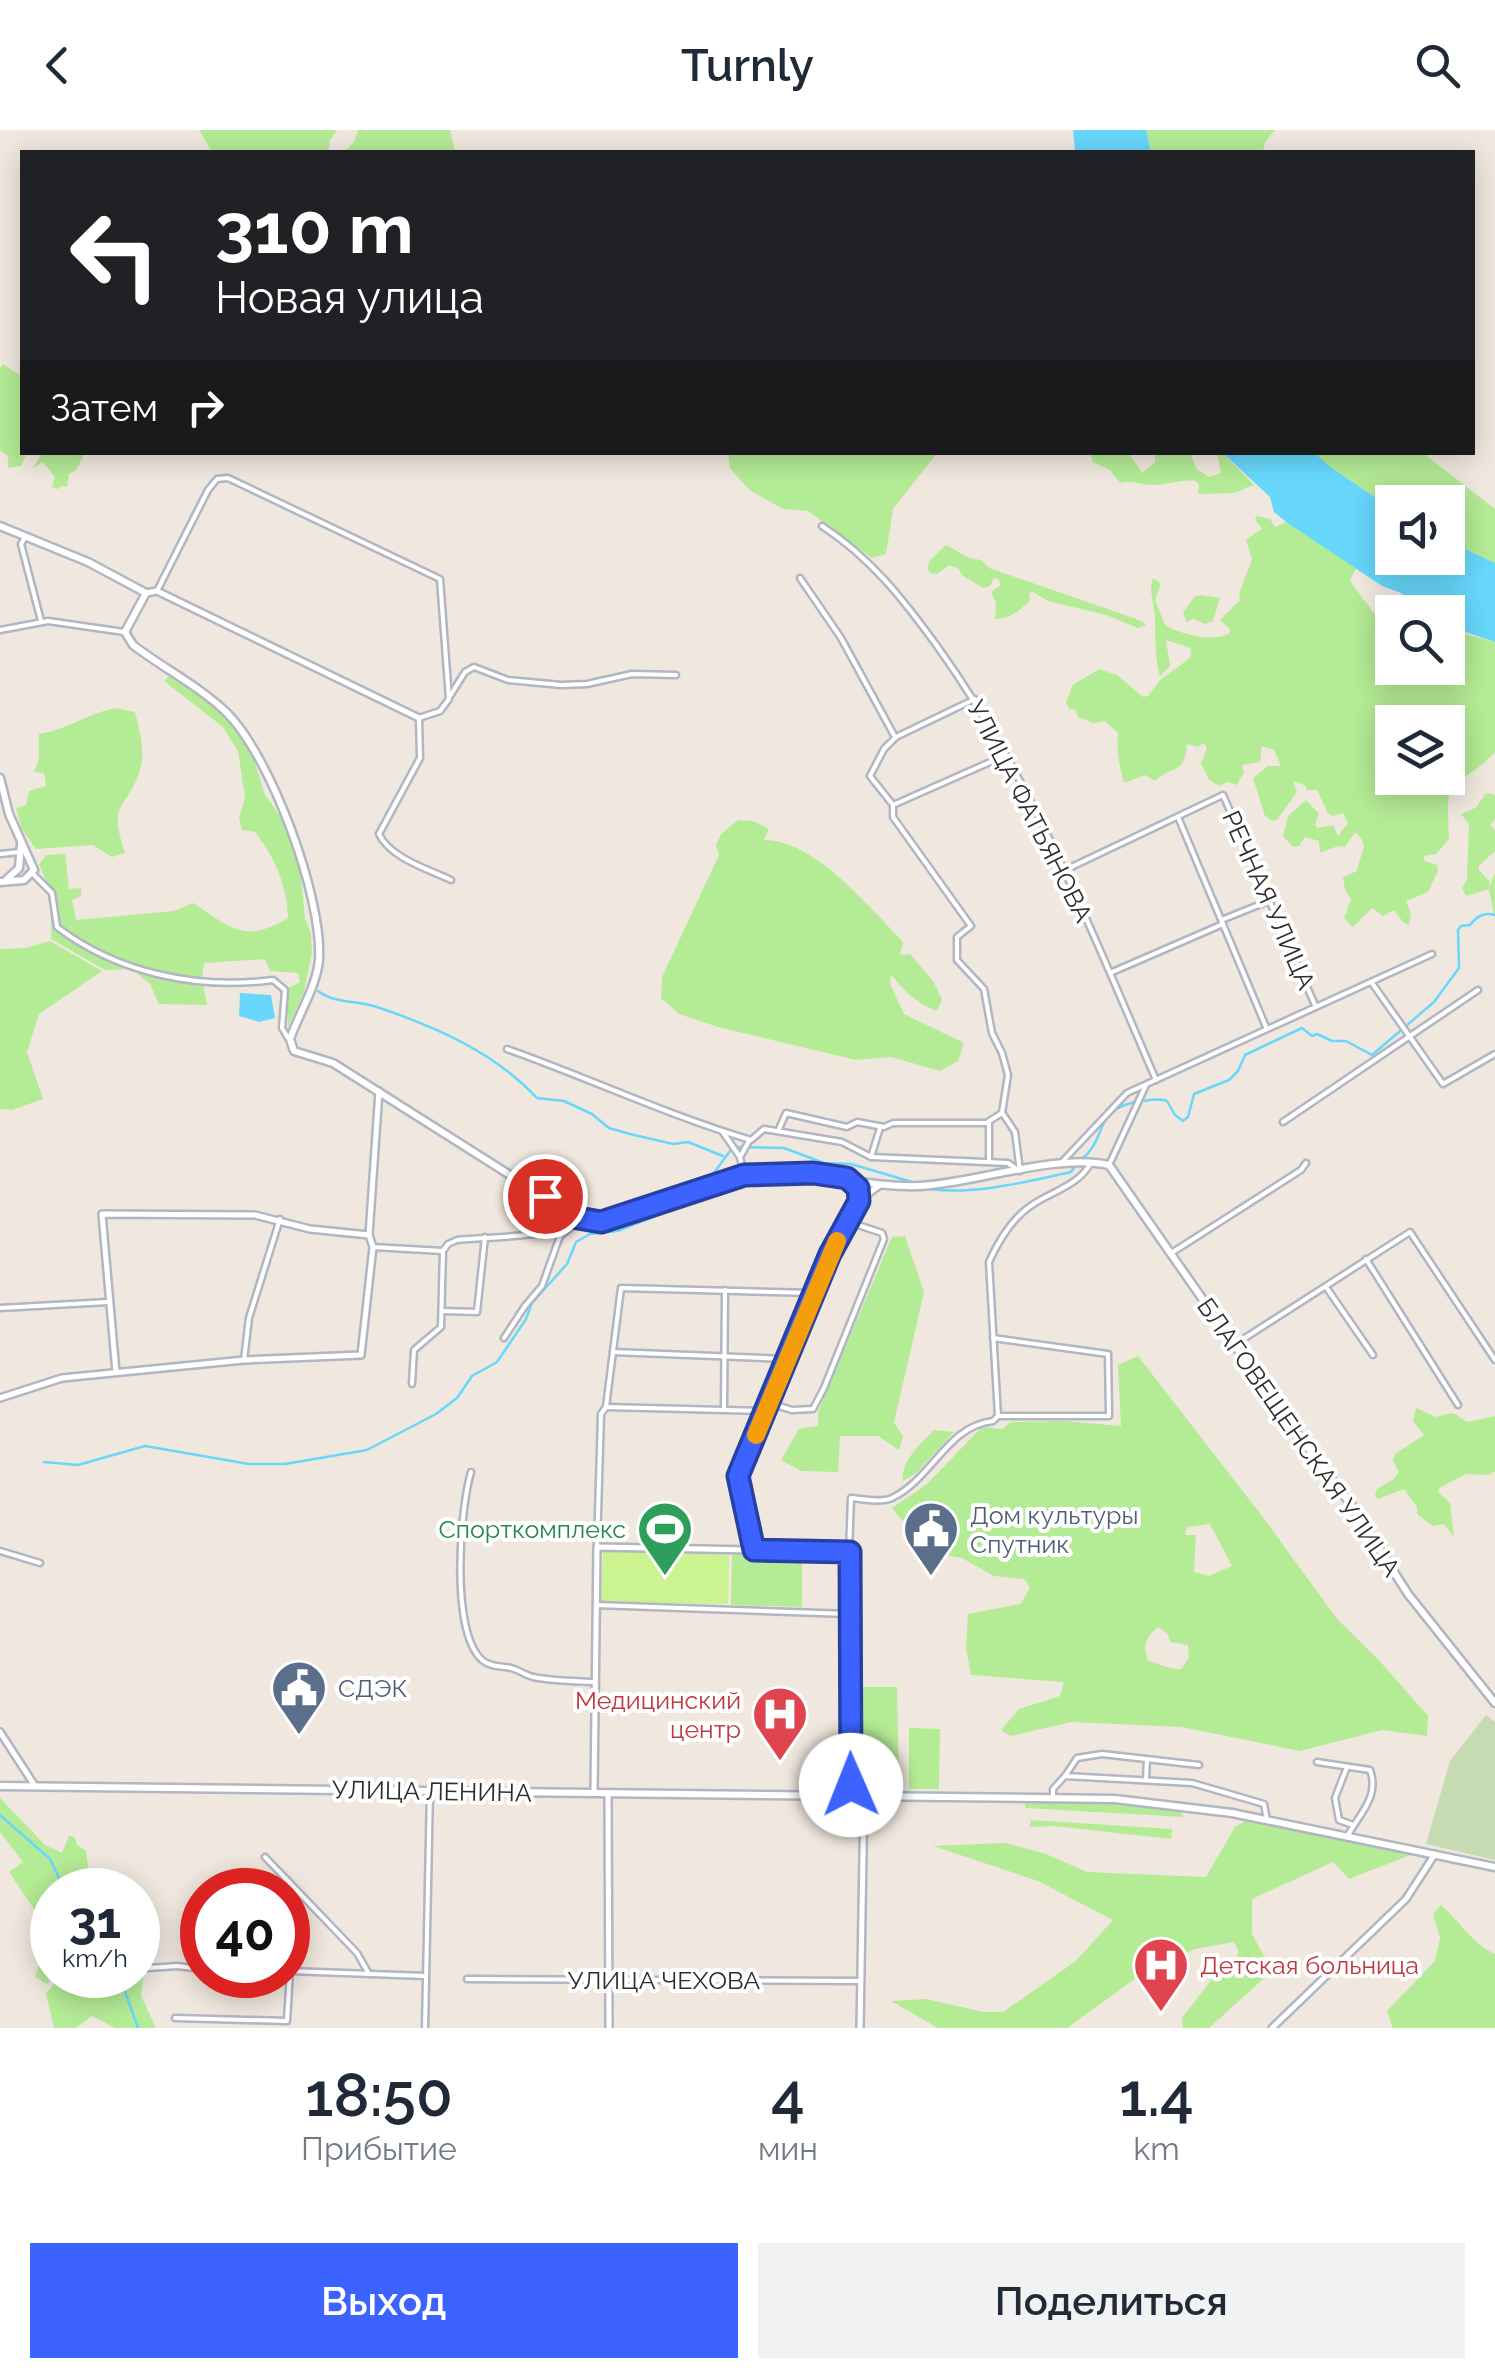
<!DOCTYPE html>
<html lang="ru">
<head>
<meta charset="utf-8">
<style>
  :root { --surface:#fff; --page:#f2f2f3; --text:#1f2937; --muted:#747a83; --accent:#3c63ff }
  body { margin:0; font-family:Raleway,sans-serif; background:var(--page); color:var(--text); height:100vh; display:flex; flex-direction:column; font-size:38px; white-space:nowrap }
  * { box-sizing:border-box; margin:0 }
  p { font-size:32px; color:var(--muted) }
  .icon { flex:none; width:55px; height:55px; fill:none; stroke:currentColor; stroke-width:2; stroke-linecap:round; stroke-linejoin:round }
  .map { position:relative; height:1898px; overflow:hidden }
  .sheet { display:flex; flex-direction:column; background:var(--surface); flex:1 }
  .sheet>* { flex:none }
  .hud { position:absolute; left:20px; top:20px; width:1455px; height:305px; border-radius:0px; box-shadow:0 5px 25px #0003; background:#202124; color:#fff; overflow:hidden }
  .controls { position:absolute; left:1375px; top:355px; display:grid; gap:20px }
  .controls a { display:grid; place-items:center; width:90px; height:90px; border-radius:0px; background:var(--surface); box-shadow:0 5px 25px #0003; font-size:50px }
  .speed { position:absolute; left:30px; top:1738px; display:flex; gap:20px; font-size:50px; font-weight:700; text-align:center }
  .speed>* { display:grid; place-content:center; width:130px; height:130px; border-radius:50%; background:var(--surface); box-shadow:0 5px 25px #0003; line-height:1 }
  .speed small { font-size:25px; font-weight:400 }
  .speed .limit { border:15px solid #d22; background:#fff; color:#111 }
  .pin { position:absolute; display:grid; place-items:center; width:85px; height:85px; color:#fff; margin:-42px; border:5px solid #fff; border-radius:50%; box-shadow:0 2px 10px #0007 }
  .me { position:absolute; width:110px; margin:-55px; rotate:359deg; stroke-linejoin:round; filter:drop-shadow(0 0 8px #0008) }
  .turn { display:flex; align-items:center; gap:35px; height:210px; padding:0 30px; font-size:45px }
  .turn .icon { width:130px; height:130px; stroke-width:2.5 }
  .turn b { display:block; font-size:70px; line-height:85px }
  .then { display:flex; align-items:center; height:95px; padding:0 30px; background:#0003; gap:20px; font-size:38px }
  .eta { display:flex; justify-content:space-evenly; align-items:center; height:170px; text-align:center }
  .eta b { font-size:60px; font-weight:600; line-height:70px }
  .button { display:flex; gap:20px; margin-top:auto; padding:20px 30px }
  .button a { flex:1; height:115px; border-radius:0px; background:var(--accent); color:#fff; font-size:40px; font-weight:600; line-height:115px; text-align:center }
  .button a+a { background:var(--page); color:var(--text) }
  header { display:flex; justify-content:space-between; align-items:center; height:130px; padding:0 30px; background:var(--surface); font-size:45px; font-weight:600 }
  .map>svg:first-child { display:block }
  .green { fill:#b4eb95; fill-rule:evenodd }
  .cemetery { fill:#c7dbb3 }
  .pitch { fill:#cbf390 }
  .water { fill:#67d7fc }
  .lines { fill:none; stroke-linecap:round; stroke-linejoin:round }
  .stream { stroke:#67d7fc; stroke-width:2.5 }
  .minor-casing { stroke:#b2b5c2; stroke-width:9 }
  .tertiary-casing { stroke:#b2b5c2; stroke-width:10 }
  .secondary-casing { stroke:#b2b5c2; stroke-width:11 }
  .minor { stroke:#fff; stroke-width:4 }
  .tertiary { stroke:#fff; stroke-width:5 }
  .secondary { stroke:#fff; stroke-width:6 }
  .route-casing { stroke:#2740a6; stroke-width:25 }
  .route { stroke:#3c63ff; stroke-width:18 }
  .slow { stroke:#f59e0b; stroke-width:18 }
  .labels { text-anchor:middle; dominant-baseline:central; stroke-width:8; stroke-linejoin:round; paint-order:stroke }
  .street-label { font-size:25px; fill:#2d2d2d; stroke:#fff }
  .service-label { font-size:25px; fill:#4e5e75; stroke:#fff; text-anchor:start }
  .leisure-label { font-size:25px; fill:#27864d; stroke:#fff; text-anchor:end }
  .health-label { font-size:25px; fill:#be3a42; stroke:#fff; text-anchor:end }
</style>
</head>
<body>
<header><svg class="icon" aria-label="back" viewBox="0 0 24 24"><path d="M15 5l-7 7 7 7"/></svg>Turnly<svg class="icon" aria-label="search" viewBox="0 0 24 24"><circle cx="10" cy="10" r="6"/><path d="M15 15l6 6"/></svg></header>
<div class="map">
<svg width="1495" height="1898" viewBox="0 0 1495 1898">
  <rect width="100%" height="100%" fill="#f0e8de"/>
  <g class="green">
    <path d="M199,0H337L330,10L328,22H212Z"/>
    <path d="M358,0H450L455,22H344L354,12Z"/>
    <path d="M1146,0H1275L1265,12L1263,22H1151Z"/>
    <path d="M3,234L22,247V322L27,323L21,336L8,338V326L0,320V239Z"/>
    <path d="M42,323H85L76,340L69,344L67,357L61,356L58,359L52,357L55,347L43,332L33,338Z"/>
    <path d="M728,323V322L937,323L893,379L886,424L872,428L808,381L783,379L751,361L730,339Z"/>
    <path d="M1090,323H1129L1142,343L1155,332V323H1198L1191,326L1197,339L1209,347L1221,343L1217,323H1223L1254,355L1234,363L1198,364L1199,355L1196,351C1180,349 1168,355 1153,355C1139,355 1134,350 1120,353L1110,340L1093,332Z"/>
    <path d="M1315,323H1423L1495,379V433L1448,411V372H1392V379L1329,336Z"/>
    <path d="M1257,386L1270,389L1275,397L1286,392L1356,438L1350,451L1382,494L1385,504L1392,496V538H1448V503L1458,502L1495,512V622C1453,667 1445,632 1449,709L1436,724L1423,726L1425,731L1437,735L1438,741L1428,762L1406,771L1411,784L1409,795L1403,792L1394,780L1383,786L1372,778L1353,797L1344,788L1351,769L1345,760L1343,747L1357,741C1359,723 1372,717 1355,702L1345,717L1338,716L1320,723L1319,711L1305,707L1299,716L1293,717L1283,706L1288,686L1306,670L1319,684L1315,694L1317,698L1333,695L1338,706L1348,693L1343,683L1333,686L1328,683L1317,660H1307L1305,655L1293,651L1297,662L1277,690L1273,691L1265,686L1253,648L1268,636H1281L1274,620L1262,616L1260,632L1242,635L1244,642L1237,655L1227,652L1219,656L1209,650L1201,633L1207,618L1204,613L1198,617L1187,614C1184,646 1175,633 1155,651L1145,645L1124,653C1120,641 1116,615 1118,603L1105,591L1093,593L1078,587L1075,579H1069L1066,572L1073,555L1099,539L1117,545L1143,567L1148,566L1160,550L1190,528L1191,518L1166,510L1170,536L1160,546C1154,527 1156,507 1155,489C1155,473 1148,464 1153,448L1161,454L1155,470L1165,495C1183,505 1209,512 1229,504L1230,499L1220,490L1240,470L1239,464L1252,429L1246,410L1262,399L1255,389ZM1392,592H1448V648H1392Z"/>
    <path d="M946,415L969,428L981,430L989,438L1142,491L1146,495L1138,498L1106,485L1048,471L1033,462L1029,463L1030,470C1021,480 1009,489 995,489L996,473L991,462L1001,455L999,450L994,448L990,456L983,458L962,445L959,439L949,435L937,444L930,443L927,438L930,430Z"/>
    <path d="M1200,465L1220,468L1213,491L1205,494L1193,489L1187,492L1183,483L1194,467Z"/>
    <path d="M170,545L229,586L251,620L265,665L290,699L299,727L305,789L311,804L312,822L304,862L288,897L287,859L300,852L298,843L270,841L265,829L204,833L202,848L207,875L159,874L150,854L132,839L105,840L51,809C52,786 50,755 39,735L46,725L65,724L69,759L81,758V766L72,770L76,790L174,781L193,773C231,798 245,814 288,788C287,755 275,728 255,702L242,700L239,688L245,668L238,621L223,597L164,551Z"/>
    <path d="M115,578L135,582C139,598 145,619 141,636C130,680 106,667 125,723L112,727L93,715L36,719L22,699L16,679L26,675L29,661L46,656L44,643L34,642L39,629V604C66,600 87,584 115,578Z"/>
    <path d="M1486,663L1495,665V689L1490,695L1495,700V721L1479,736V740L1490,752L1489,759L1495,743V790L1489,759L1466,766L1462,758L1467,749L1469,694L1461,684C1483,675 1473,680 1486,663Z"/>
    <path d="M738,690L753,691L769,699L764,710C813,709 870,777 903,812L900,825L910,824L933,851L942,869L937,881C916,873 906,862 891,845L890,854L904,884L964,913L958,931L940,941L891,927L856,930L718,897L679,884L661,868L662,847L719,725L716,715L721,704Z"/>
    <path d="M50,811L102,841L39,884L27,922L43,969L12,980L0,979V819L26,818Z"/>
    <path d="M905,1106L924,1162L894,1293L903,1306L899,1320L878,1306H840L838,1342L801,1341L781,1330L799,1299L818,1296V1282L892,1107Z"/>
    <path d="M1138,1226L1262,1386L1337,1489L1377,1528L1428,1586L1427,1606L1382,1600L1300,1621L1181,1597L1072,1592L1010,1606L1001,1600L1019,1579L1060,1566L1064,1552L971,1545L966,1518L968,1484L1021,1474L1030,1457L1024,1449L994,1446L962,1428L928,1422L892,1378L927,1354L982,1297L1003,1299L1010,1292L1064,1291L1121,1296L1118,1235ZM1210,1394L1232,1436L1209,1446L1194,1442L1196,1405H1185L1187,1397ZM1158,1497L1168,1504L1170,1512L1188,1515L1189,1528L1181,1539C1169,1540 1159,1533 1148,1531C1142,1516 1146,1507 1158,1497Z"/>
    <path d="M1416,1278L1436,1287C1459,1280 1451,1283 1468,1292L1495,1286V1341L1489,1345L1466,1344L1439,1358L1438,1362L1450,1373L1454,1407L1444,1394L1433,1396L1417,1384V1377L1404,1359L1378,1369L1375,1365L1377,1359L1394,1349L1399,1342L1393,1331L1395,1324L1424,1305L1413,1291Z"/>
    <path d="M934,1300L954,1302L916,1343L903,1351C901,1330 920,1315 934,1300Z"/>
    <path d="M732,1424L802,1428V1477L731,1475Z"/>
    <path d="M861,1557H897L899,1658H862Z"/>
    <path d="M909,1598L940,1599L939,1659H909Z"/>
    <path d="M0,1668L45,1715L62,1723L69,1706L75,1707L77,1715L86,1721L91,1760H52L55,1845L47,1854L35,1847L49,1806L34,1796V1779L9,1742L23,1732L0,1702Z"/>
    <path d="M1025,1672L1114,1674L1180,1682L1184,1687L1025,1678Z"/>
    <path d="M1249,1689L1413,1724L1349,1749L1333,1732L1252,1769V1804L1272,1841L1209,1898H1183L1182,1888L1212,1849L1229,1839L1239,1822L1234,1812L1195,1819L1143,1843L1067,1898H938L891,1871L926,1869L984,1882H1003L1076,1831L1113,1790L1038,1751L933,1716L1006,1713L1046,1724L1087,1742L1206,1747L1235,1697Z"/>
    <path d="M1031,1690L1172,1699L1171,1709L1054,1696L1030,1697Z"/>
    <path d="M1441,1775C1461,1792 1471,1813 1495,1824V1898H1393L1387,1881L1435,1831L1440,1808L1433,1784Z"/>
    <path d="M138,1836L144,1840L141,1866L156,1898H115L92,1886L76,1898H54L46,1863L63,1845H138Z"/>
  </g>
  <path class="cemetery" d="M1486,1585L1495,1592V1730L1426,1714L1450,1631Z"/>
  <path class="pitch" d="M603,1420L729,1425L728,1474L601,1472Z"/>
  <g class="water">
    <path d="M1073,0H1146L1151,22H1075Z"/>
    <path d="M1223,323H1315L1329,336L1392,379V428H1448V411L1495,433V512L1448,496V482L1416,480L1401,463L1382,456L1286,392L1274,382L1270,367Z"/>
    <path d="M240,863L271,865L275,888L259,892L239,886Z"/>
  </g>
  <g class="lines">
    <g class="stream">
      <path d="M318,861C335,874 357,870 377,877C436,897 494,922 537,968L564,971L592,984L609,998L630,1004L673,1014L688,1012L723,1026"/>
      <path d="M1081,1030C1110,1006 1091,978 1142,971C1152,970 1157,968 1167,971L1175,985L1183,991L1188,987L1194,964L1229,950L1238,941L1245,925L1302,898L1312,906L1317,904L1332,911H1346L1372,925L1434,872L1459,838L1458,800L1461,796L1470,795C1477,786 1484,782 1495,785"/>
      <path d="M705,1055L733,1017L784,1018L824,1033L851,1034L912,1052"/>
      <path d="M929,1059C976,1065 1025,1052 1071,1042L1075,1036"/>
      <path d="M44,1332L78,1335L145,1316L249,1334H285L367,1320L436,1284L457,1268L472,1246L497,1232L526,1189L532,1173L567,1134L576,1112L590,1104L617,1101L661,1084L696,1064"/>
      <path d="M0,1685L50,1729L65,1760"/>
      <path d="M119,1845L138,1898"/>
    </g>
    <g class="minor-casing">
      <g id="minor">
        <path d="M822,396C871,428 903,469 937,516C1032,648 1092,802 1156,950"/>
        <path d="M24,409L21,414L41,491"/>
        <path d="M800,448L841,508L895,607"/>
        <path d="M157,461L208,360L217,349L228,348L440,449L449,569L440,581L419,588L420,628L379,704C390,728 428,739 451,750"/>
        <path d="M0,500L48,491L124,502"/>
        <path d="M450,566L465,542L474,537L508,550L561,555L587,554L632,544L676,545"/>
        <path d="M975,569L896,607L884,619L870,646L893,675V687L971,796L957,807V830L984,859L992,903L1002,923L1008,945L1002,983"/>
        <path d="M893,675L1006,625"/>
        <path d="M1178,687L1266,897"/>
        <path d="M0,724L20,722"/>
        <path d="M1065,740L1223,665L1315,875"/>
        <path d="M33,744L52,763L57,797C117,843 198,860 273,850L285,860L282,898L288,908"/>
        <path d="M1224,789L1271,770"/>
        <path d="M1110,843L1223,794"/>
        <path d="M1372,853L1443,954L1495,924"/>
        <path d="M507,919C589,948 667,985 751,1010L764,999L842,1012L871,1027L1008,1033L1015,1038"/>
        <path d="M1003,984L1015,1002L1020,1041"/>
        <path d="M989,992V1032"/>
        <path d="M1283,992L1478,860"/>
        <path d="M779,999L786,983L847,997L857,992L884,997L893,993H986L1002,983"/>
        <path d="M722,1001L740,1027L749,1011"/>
        <path d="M740,1027L744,1045"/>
        <path d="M871,1027L880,998"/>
        <path d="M1062,1032L1127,963L1432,824"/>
        <path d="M1110,1033L1146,955"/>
        <path d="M373,1117L443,1121L448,1114L457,1110C483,1107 565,1108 578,1088"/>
        <path d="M1173,1122L1301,1040L1306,1033"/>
        <path d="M1366,1129L1458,1275"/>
        <path d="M1326,1157L1373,1225"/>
        <path d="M0,1178L108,1172"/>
        <path d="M442,1181L477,1182L485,1107"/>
        <path d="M504,1208L525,1176L542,1156L560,1106L570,1098"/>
        <path d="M1237,1213L1410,1102L1495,1230"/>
        <path d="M613,1222L787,1229"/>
        <path d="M244,1230L249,1188L280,1089"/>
        <path d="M412,1254L414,1220L441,1197L443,1121"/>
        <path d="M769,1273L792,1280L813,1279L824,1258L884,1109L882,1103L849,1092"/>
        <path d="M606,1277L766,1281"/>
        <path d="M724,1278L725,1160"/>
        <path d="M998,1286L989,1132C999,1110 1012,1088 1032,1075C1051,1062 1079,1055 1090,1034"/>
        <path d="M471,1342C460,1380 450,1501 482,1530C490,1537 501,1536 511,1538C519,1540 525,1545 533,1547C553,1551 574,1551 594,1552"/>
        <path d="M597,1417L601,1284L606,1277L621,1158L814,1163"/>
        <path d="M0,1421L40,1433"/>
        <path d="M849,1422L851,1368C863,1369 881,1373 892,1368C932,1349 947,1296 993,1291L998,1286H1109L1108,1224L993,1208"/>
        <path d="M596,1475L849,1484"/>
        <path d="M1317,1632L1370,1640C1380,1667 1359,1684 1347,1707"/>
        <path d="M1347,1637L1335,1668L1339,1690L1353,1695"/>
        <path d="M1065,1646L1077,1628L1102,1624L1199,1635"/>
        <path d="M1146,1649L1147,1629"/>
        <path d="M1053,1667V1659L1065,1646L1192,1653L1264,1674L1267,1690"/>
        <path d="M265,1727L357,1823L369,1844"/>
        <path d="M148,1838L177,1836L202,1839"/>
        <path d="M290,1841L425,1846"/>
        <path d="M467,1849L861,1851"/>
        <path d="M175,1888L287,1891L290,1841"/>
        <path d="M425,1898L430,1660"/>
      </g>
    </g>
    <g class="tertiary-casing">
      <g id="tertiary">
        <path d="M146,463L157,461L419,588"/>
        <path d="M861,1069L880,1055"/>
        <path d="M116,1242L102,1084L255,1085L310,1099L369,1105"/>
        <path d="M0,1268L62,1248L244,1230L361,1225L373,1117L369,1105L379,961"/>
        <path d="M753,1420L738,1346L830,1125L859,1071L858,1058L853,1052"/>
        <path d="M0,1602L35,1656"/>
        <path d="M594,1662L597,1417L849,1422L851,1666"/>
        <path d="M608,1664L609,1898"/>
        <path d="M860,1898L864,1666"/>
        <path d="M1272,1898L1406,1769L1435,1724"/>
      </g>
    </g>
    <g class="secondary-casing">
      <g id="secondary">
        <path d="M0,396L88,432L146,463L125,502L133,515C163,538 199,556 226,582C271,626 323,768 319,830C316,858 299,883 290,909L294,921L333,933L578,1088C626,1102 695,1052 745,1045C806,1037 861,1058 920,1056C977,1053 1055,1023 1109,1035L1291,1296L1352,1376L1408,1464L1495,1573"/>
        <path d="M0,648L9,684L34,740L24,750L0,752"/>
        <path d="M7,749L19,738L21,714"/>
        <path d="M0,1656L1115,1669L1232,1683L1495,1737"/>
      </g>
    </g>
    <use href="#minor" class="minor"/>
    <use href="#tertiary" class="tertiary"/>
    <use href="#secondary" class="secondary"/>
  </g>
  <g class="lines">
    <g class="route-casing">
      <path id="route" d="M545,1066L578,1088L601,1092L744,1045L813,1043L847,1048L858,1058L859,1071L830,1124L738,1346L754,1420L850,1422L851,1655"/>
    </g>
    <use href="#route" class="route"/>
    <path class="slow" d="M756,1305L837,1111"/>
  </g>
  <defs>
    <g id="stadium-pin" transform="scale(2.875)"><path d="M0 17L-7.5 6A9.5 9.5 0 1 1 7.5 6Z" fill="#2e9e5b" stroke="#fff"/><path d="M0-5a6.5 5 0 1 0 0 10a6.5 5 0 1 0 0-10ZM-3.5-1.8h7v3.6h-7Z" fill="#fff"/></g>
    <g id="civic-pin" transform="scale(2.875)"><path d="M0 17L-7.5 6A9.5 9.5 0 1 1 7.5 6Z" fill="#5c6f8a" stroke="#fff"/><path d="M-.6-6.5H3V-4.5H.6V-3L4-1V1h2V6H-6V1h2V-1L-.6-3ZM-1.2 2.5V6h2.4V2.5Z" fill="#fff"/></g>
    <g id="hospital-pin" transform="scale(2.875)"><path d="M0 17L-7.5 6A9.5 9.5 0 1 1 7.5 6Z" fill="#e0444e" stroke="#fff"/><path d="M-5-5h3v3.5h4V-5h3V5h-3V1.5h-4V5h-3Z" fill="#fff"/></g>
  </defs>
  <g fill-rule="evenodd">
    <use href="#stadium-pin" x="665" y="1399"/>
    <use href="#civic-pin" x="931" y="1399"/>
    <use href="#civic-pin" x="299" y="1558"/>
    <use href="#hospital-pin" x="780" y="1584"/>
    <use href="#hospital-pin" x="1161" y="1835"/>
  </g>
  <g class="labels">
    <g class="street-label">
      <text transform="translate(1030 681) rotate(63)">УЛИЦА ФАТЬЯНОВА</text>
      <text transform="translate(1269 770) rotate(66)">РЕЧНАЯ УЛИЦА</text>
      <text transform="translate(1299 1307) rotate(55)">БЛАГОВЕЩЕНСКАЯ УЛИЦА</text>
      <text transform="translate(432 1661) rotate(1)">УЛИЦА ЛЕНИНА</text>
      <text x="664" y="1850">УЛИЦА ЧЕХОВА</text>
    </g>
    <g class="service-label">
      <text x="970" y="1385">Дом культуры<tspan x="970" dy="29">Спутник</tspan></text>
      <text x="338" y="1558">СДЭК</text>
    </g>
    <g class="leisure-label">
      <text x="626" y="1399">Спорткомплекс</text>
    </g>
    <g class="health-label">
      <text x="741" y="1570">Медицинский<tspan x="741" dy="29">центр</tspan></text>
      <text x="1200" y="1835" text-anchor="start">Детская больница</text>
    </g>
  </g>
</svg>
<div class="controls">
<a><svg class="icon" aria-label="sound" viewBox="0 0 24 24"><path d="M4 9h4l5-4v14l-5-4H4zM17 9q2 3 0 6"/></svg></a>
<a><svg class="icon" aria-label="search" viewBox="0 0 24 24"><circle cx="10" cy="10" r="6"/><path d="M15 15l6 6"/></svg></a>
<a><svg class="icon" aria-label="layers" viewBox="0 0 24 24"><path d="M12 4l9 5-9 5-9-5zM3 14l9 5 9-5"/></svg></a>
</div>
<div class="speed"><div>31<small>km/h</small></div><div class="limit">40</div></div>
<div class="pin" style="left:545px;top:1066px;background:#d93025"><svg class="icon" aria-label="arrive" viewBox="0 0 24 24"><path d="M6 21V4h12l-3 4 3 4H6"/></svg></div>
<svg class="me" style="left:851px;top:1655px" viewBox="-20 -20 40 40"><circle r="19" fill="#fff"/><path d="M0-13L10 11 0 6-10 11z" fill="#3c63ff"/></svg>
<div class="hud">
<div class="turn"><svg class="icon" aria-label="left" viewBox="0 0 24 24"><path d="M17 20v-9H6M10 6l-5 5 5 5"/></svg><div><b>310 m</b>Новая улица</div></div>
<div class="then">Затем<svg class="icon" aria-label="right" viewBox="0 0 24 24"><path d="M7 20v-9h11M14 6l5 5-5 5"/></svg></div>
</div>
</div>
<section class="sheet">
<div class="eta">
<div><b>18:50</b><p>Прибытие</p></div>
<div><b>4</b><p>мин</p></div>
<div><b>1.4</b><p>km</p></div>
</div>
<div class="button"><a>Выход</a><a>Поделиться</a></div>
</section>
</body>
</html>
